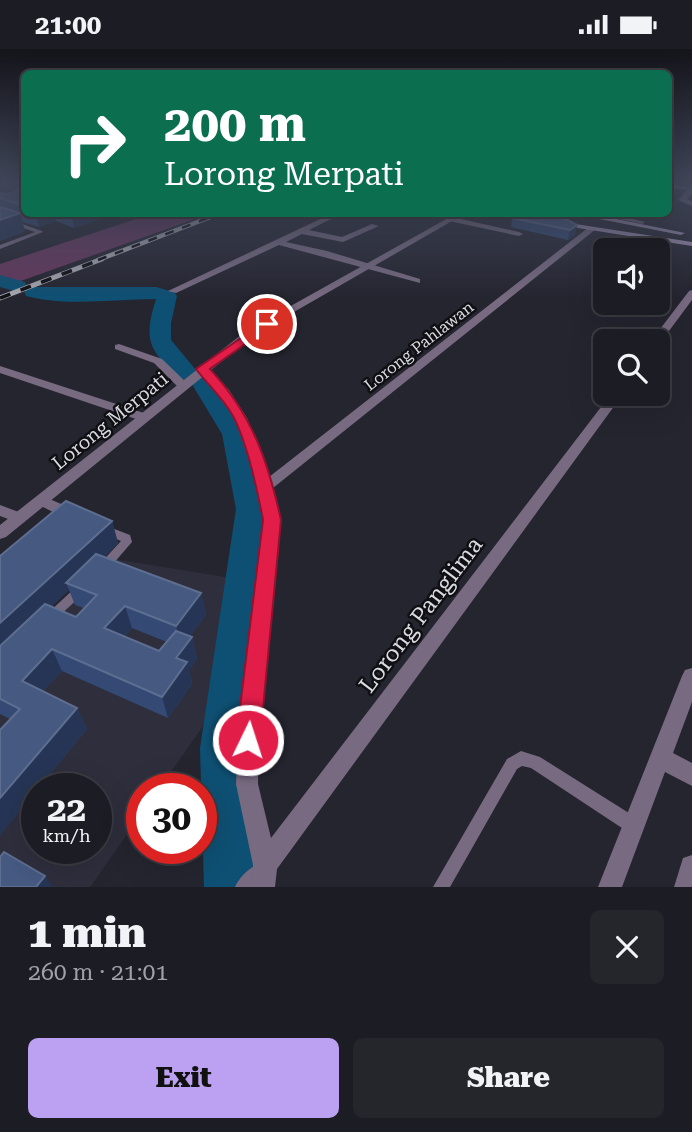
<!DOCTYPE html>
<html lang="en">
<head>
<meta charset="utf-8">
<style>
  :root { --surface:#1c1c24; --page:#25252c; --text:#f1f3f6; --muted:#a0a1a6; --line:#3a3a41; --accent:#bca0f2 }
  body { margin:0; font-family:"Roboto Serif",serif; background:var(--page); color:var(--text); height:100vh; display:flex; flex-direction:column; font-size:26px; white-space:nowrap }
  * { box-sizing:border-box; margin:0 }
  p { font-size:23px; color:var(--muted) }
  .icon { flex:none; width:38px; height:38px; fill:none; stroke:currentColor; stroke-width:2; stroke-linecap:round; stroke-linejoin:round }
  .map { position:relative; height:838px; overflow:hidden }
  .side { display:flex; flex-direction:column; background:var(--surface); flex:1 }
  .side>* { flex:none }
  .guide { position:absolute; left:21px; top:21px; width:651px; height:147px; border-radius:10px; box-shadow:0 7px 28px #0002,0 0 0 2px var(--line); background:#0b6e4f; color:#fff; overflow:hidden }
  .controls { position:absolute; left:593px; top:189px; display:grid; gap:14px }
  .controls a { display:grid; place-items:center; width:77px; height:77px; border-radius:10px; background:var(--surface); box-shadow:0 7px 28px #0002,0 0 0 2px var(--line); font-size:35px }
  .speed { position:absolute; left:21px; top:724px; display:flex; gap:14px; font-size:35px; font-weight:700; text-align:center }
  .speed>* { display:grid; place-content:center; width:91px; height:91px; border-radius:50%; background:var(--surface); box-shadow:0 7px 28px #0002,0 0 0 2px var(--line); line-height:1 }
  .speed small { font-size:18px; font-weight:400 }
  .speed .limit { border:10px solid #d22; background:#fff; color:#111 }
  .pin { position:absolute; display:grid; place-items:center; width:60px; height:60px; color:#fff; margin:-30px; border:4px solid #fff; border-radius:50%; box-shadow:0 2px 7px #0007 }
  .me { position:absolute; width:77px; margin:-38px; rotate:4deg; stroke-linejoin:round; filter:drop-shadow(0 0 5px #0008) }
  .turn { display:flex; align-items:center; gap:24px; height:147px; padding:0 28px; font-size:32px }
  .turn .icon { width:91px; height:91px; stroke-width:2.5 }
  .turn b { display:block; font-size:49px; line-height:60px }
  .round { display:grid; place-items:center; flex:none; width:74px; height:74px; border-radius:10px; background:var(--page) }
  .head { display:flex; align-items:center; justify-content:space-between; height:119px; padding:0 28px }
  h1 { font-size:42px; font-weight:800; line-height:52px }
  .cta { display:flex; gap:14px; margin-top:auto; padding:14px 28px }
  .cta a { flex:1; height:80px; border-radius:10px; background:var(--accent); color:#111; font-size:28px; font-weight:800; line-height:80px; text-align:center }
  .cta a+a { background:var(--page); color:var(--text) }
  .status { display:flex; justify-content:space-between; align-items:center; height:49px; padding:0 35px; background:var(--surface); direction:ltr }
  .status svg { height:19px; fill:currentColor }
  .map>svg:first-child { display:block }
  .built { fill:#2e2e3d; fill-rule:evenodd }
  .green { fill:#65385e }
  .lines { fill:none; stroke-linecap:round; stroke-linejoin:round }
  .river { fill:#0e5073; fill-rule:evenodd }
  .service { fill:#776a81; fill-rule:evenodd }
  .minor { fill:#776a81; fill-rule:evenodd }
  .tertiary { fill:#776a81; fill-rule:evenodd }
  .secondary { fill:#a491b5; fill-rule:evenodd }
  .rail-far1-casing { stroke:#a6a6ae; stroke-width:4.5 }
  .rail-casing { stroke:#a6a6ae; stroke-width:5 }
  .rail-far1 { stroke:#0f0f14; stroke-width:2.5; stroke-dasharray:9; stroke-linecap:butt }
  .rail { stroke:#0f0f14; stroke-width:3.5; stroke-dasharray:11; stroke-linecap:butt }
  .wall { fill:#344a75; fill-rule:evenodd }
  .shaded-wall { fill:#263555 }
  .building { fill:#455981; stroke:#5d6e90; stroke-width:2 }
  .route { fill:#e11d48; stroke:#92132f; stroke-width:2 }
  .labels { text-anchor:middle; dominant-baseline:central; stroke-width:5; stroke-linejoin:round; paint-order:stroke }
  .far-street-label { font-size:16px; fill:#dadae1; stroke:#0f0f14 }
  .street-label { font-size:19px; fill:#dadae1; stroke:#0f0f14 }
  .near-street-label { font-size:23px; fill:#dadae1; stroke:#0f0f14 }
</style>
</head>
<body>
<div class="status"><b>21:00</b><svg viewBox="0 0 49 12"><path d="M0 12V9h3v3zM5 12V6h3v6zM10 12V3h3v9zM15 12V0h3v12zM26 1h20v11H26zM47 4h2v5h-2z"/></svg></div>
<div class="map">
<svg width="692" height="838" viewBox="0 0 692 838">
  <rect width="100%" height="100%" fill="#252530"/>
  <path class="built" d="M114,510L237,530L224,647L159,740H142V764L90,838H0V621ZM37,740H96V800H37Z"/>
  <path class="green" d="M151,165H209L15,234L0,230V215Z"/>
  <g class="lines">
    <path class="river" d="M0,226L25,233L27,238H156L174,243L177,247L171,274V291L200,326L211,328L250,385L268,460L244,699L256,838H204L200,699L236,460L222,385L190,332L179,330C149,300 143,292 156,250C113,250 67,258 26,247L24,241L18,243L0,238Z"/>
    <g class="service">
      <path d="M602,164H609L645,173L642,175L602,166Z"/>
      <path d="M0,167L42,182L43,183L0,200V196L35,183L0,171Z"/>
      <path d="M104,476L130,486L132,493L106,523L102,524L98,523L96,520L98,517L121,492L100,483L99,480L100,477Z"/>
      <path d="M81,535L85,537L87,540L85,543L55,571L51,573L47,571L45,568L47,565L77,537Z"/>
      <path d="M521,702L540,708L640,771L642,777L640,783L634,785L628,783L531,719L522,717L517,720L450,838H433L507,710Z"/>
      <path d="M260,814L266,816L268,822L266,828L255,838H235C239,828 250,818 260,814Z"/>
    </g>
    <g class="minor">
      <path d="M668,135L692,138V144L687,150L692,152V157L678,151L687,141L668,139Z"/>
      <path d="M333,164H343L309,181L342,188L372,175L379,177L343,193L302,185L286,193L327,202L420,230V234L279,196L176,244L168,242Z"/>
      <path d="M452,168L519,183L523,185L519,187L449,172L448,170Z"/>
      <path d="M589,178L596,180L273,439L280,471L259,669L258,735L271,789L611,345H623L277,820L275,838H251L253,816L236,735L239,669L264,471L258,438L235,369L220,346L196,320L198,318H206L229,341L247,369L269,428Z"/>
      <path d="M692,241V251L660,294L651,292L689,242Z"/>
      <path d="M119,295L162,310L189,336L187,339H179L154,314L115,300V296Z"/>
      <path d="M0,317L147,365L149,368L147,371H139L0,324Z"/>
      <path d="M40,446L73,460L76,464L68,472H58L55,468L57,465L35,454L33,451Z"/>
      <path d="M0,456L24,465L27,469L24,473L19,474L0,467Z"/>
      <path d="M692,619V653L673,704L692,714V737L665,723L622,838H598L682,627L685,621Z"/>
      <path d="M692,806V838H674L683,809Z"/>
    </g>
    <path class="tertiary" d="M457,164H466L254,286L6,488L0,490V476L246,282Z"/>
    <g class="secondary">
      <path d="M501,164H518L539,170L535,172Z"/>
      <path d="M569,164H587L685,184L681,186Z"/>
      <path d="M556,172L692,193V197L559,176H556Z"/>
    </g>
    <g class="rail-far1-casing">
      <path id="rail-far1" d="M98,211L221,164"/>
    </g>
    <g class="rail-casing">
      <path id="rail" d="M0,249L102,210"/>
    </g>
    <use href="#rail-far1" class="rail-far1"/>
    <use href="#rail" class="rail"/>
  </g>
  <g class="wall">
    <path d="M0,132H24V164H117L74,179L56,172L39,178L22,173L25,182L0,192V144L7,145L16,142L2,138Z"/>
    <path d="M519,164H560L558,167L577,176L575,186L568,191L511,178L512,169Z"/>
    <path d="M112,472L118,494L104,508L201,544L206,566L190,587L192,588L197,610L189,621L192,635L168,669L62,622L43,642L77,659L87,680L0,786L10,670L0,665V507ZM69,541L75,556L84,559L76,568L51,558ZM132,579L167,593L159,602L124,588Z"/>
  </g>
  <g class="shaded-wall">
    <path d="M20,164L25,182L0,192V171Z"/>
    <path d="M35,164H54L56,172L39,178Z"/>
    <path d="M71,164H117L74,179Z"/>
    <path d="M577,176L575,186L568,191L570,181Z"/>
    <path d="M112,472L118,494L74,536L66,534L69,541L0,606V574Z"/>
    <path d="M201,544L206,566L181,599L176,577Z"/>
    <path d="M125,557L132,579L112,601L104,579Z"/>
    <path d="M192,588L197,610L189,621L192,635L168,669L162,648L176,609Z"/>
    <path d="M52,600L62,622L33,653L22,632Z"/>
    <path d="M77,659L87,680L0,786V749Z"/>
    <path d="M45,827L53,838H36Z"/>
  </g>
  <g class="building">
    <path d="M24,139V157L0,149V144L7,145Z"/>
    <path d="M0,158L20,164L0,171Z"/>
    <path d="M519,164H543L560,167L577,176L570,181L512,169Z"/>
    <path d="M66,452L112,472L0,574V507Z"/>
    <path d="M96,505L201,544L176,577L125,557L104,579L159,602L176,582L192,588L176,609L187,613L162,648L52,600L22,632L77,659L0,749V681L20,660L0,650V597L45,555L76,568L97,546L66,534Z"/>
    <path d="M4,803L45,827L36,838H0V808Z"/>
  </g>
  <linearGradient id="sky" x2="0" y2="1"><stop stop-color="#14141a"/><stop offset="0.53" stop-color="#404659"/><stop offset="1" stop-color="#404659" stop-opacity="0"/></linearGradient>
  <rect width="692" height="250" fill="url(#sky)"/>
  <path class="route" d="M267,271L273,275L271,277L210,320C252,365 268,412 281,471L260,691L257,699L248,702L240,699L236,691L263,471C257,439 248,396 233,367C223,349 208,336 196,320Z"/>
  <g class="labels">
    <g class="far-street-label">
      <text transform="translate(419 297) rotate(-38)">Lorong Pahlawan</text>
    </g>
    <g class="street-label">
      <text transform="translate(110 372) rotate(-39)">Lorong Merpati</text>
    </g>
    <g class="near-street-label">
      <text transform="translate(421 566) rotate(-53)">Lorong Panglima</text>
    </g>
  </g>
</svg>
<div class="controls">
<a><svg class="icon" aria-label="sound" viewBox="0 0 24 24"><path d="M4 9h4l5-4v14l-5-4H4zM17 9q2 3 0 6"/></svg></a>
<a><svg class="icon" aria-label="search" viewBox="0 0 24 24"><circle cx="10" cy="10" r="6"/><path d="M15 15l6 6"/></svg></a>
</div>
<div class="speed"><div>22<small>km/h</small></div><div class="limit">30</div></div>
<div class="pin" style="left:267px;top:275px;background:#d93025"><svg class="icon" aria-label="arrive" viewBox="0 0 24 24"><path d="M6 21V4h12l-3 4 3 4H6"/></svg></div>
<svg class="me" style="left:248px;top:691px" viewBox="-20 -20 40 40"><circle r="17" fill="#e11d48" stroke="#fff" stroke-width="3"/><path d="M0-11L8 9 0 5-8 9z" fill="#fff"/></svg>
<div class="guide">
<div class="turn"><svg class="icon" aria-label="right" viewBox="0 0 24 24"><path d="M7 20v-9h11M14 6l5 5-5 5"/></svg><div><b>200 m</b>Lorong Merpati</div></div>
</div>
</div>
<section class="side">
<div class="head"><div><h1>1 min</h1><p>260 m · 21:01</p></div><a class="round"><svg class="icon" aria-label="close" viewBox="0 0 24 24"><path d="M6 6l12 12M18 6L6 18"/></svg></a></div>
<div class="cta"><a>Exit</a><a>Share</a></div>
</section>
</body>
</html>
